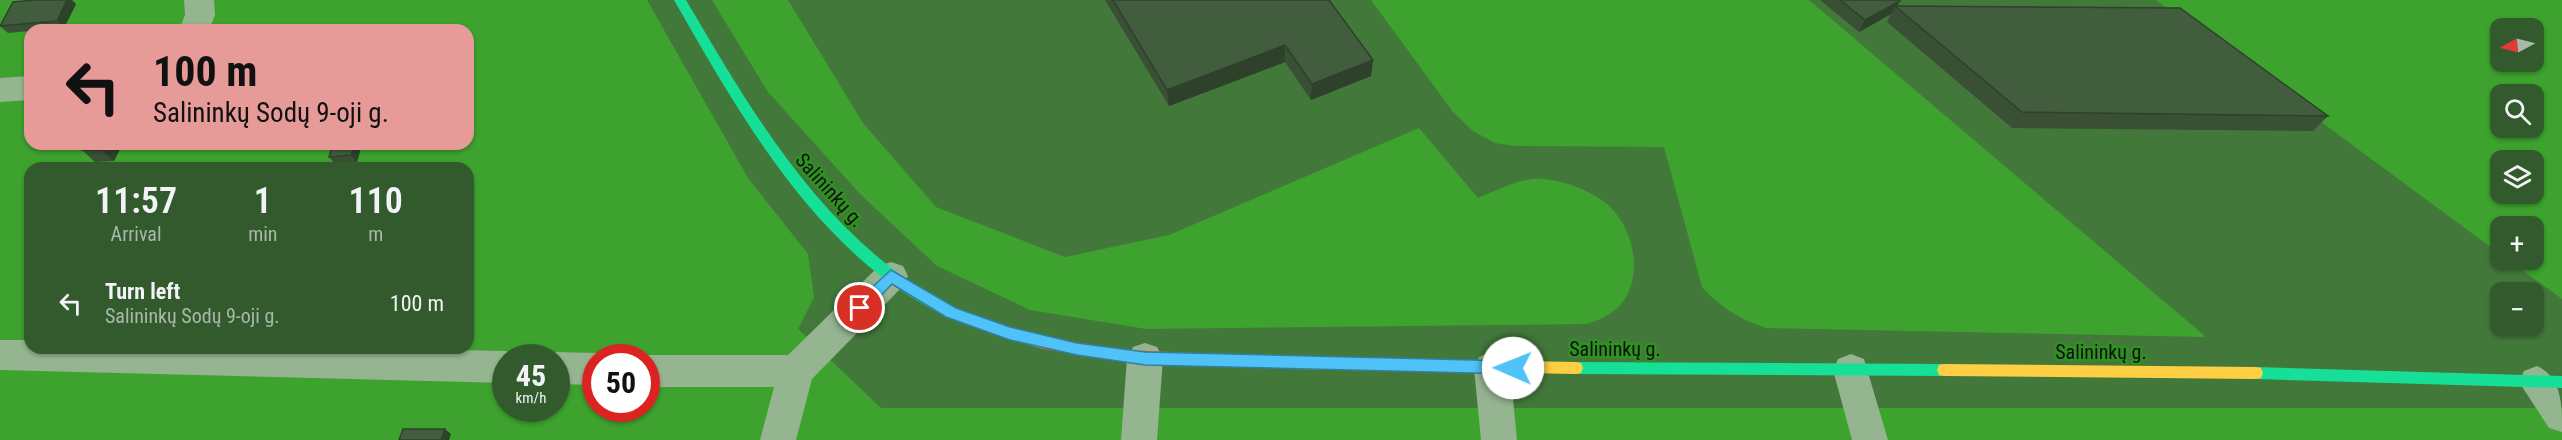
<!DOCTYPE html>
<html lang="en">
<head>
<meta charset="utf-8">
<style>
  :root { --surface:#325a2c; --page:#3a6034; --text:#f1f3f6; --muted:#a8b9a9 }
  body { margin:0; font-family:"Roboto Condensed",sans-serif; background:var(--page); color:var(--text); height:100vh; display:flex; flex-direction:column; font-size:22px; white-space:nowrap }
  * { box-sizing:border-box; margin:0 }
  p { font-size:20px; color:var(--muted) }
  .icon { flex:none; width:33px; height:33px; fill:none; stroke:currentColor; stroke-width:2; stroke-linecap:round; stroke-linejoin:round }
  .map { position:relative; flex:1; overflow:hidden }
  .sheet { position:absolute; left:24px; top:162px; width:450px; height:192px; display:flex; flex-direction:column; background:var(--surface); border-radius:18px; box-shadow:0 2px 4px #0004 }
  .sheet>* { flex:none }
  .guide { position:absolute; left:24px; top:24px; width:450px; height:126px; border-radius:18px; box-shadow:0 2px 4px #0004; background:#e69b98; color:#111; overflow:hidden }
  .needle { width:39px; rotate:263deg }
  .controls { position:absolute; left:2490px; top:18px; display:grid; gap:12px }
  .controls a { display:grid; place-items:center; width:54px; height:54px; border-radius:12px; background:var(--surface); box-shadow:0 2px 4px #0004; font-size:30px }
  .speed { position:absolute; left:492px; top:344px; display:flex; gap:12px; font-size:30px; font-weight:700; text-align:center }
  .speed>* { display:grid; place-content:center; width:78px; height:78px; border-radius:50%; background:var(--surface); box-shadow:0 2px 4px #0004; line-height:1 }
  .speed small { font-size:15px; font-weight:400 }
  .speed .limit { border:9px solid #d22; background:#fff; color:#111 }
  .pin { position:absolute; display:grid; place-items:center; width:51px; height:51px; color:#fff; margin:-26px; border:3px solid #fff; border-radius:50%; box-shadow:0 2px 6px #0007 }
  .me { position:absolute; width:66px; margin:-33px; rotate:271deg; stroke-linejoin:round; filter:drop-shadow(0 0 4px #0008) }
  .turn { display:flex; align-items:center; gap:21px; height:126px; padding:0 30px; font-size:27px }
  .turn .icon { width:78px; height:78px; stroke-width:2.5 }
  .turn b { display:block; font-size:42px; line-height:51px }
  .eta { display:flex; justify-content:space-evenly; align-items:center; height:102px; text-align:center }
  .eta b { font-size:36px; font-weight:600; line-height:42px }
  ul { padding:0; list-style:none }
  li { display:flex; align-items:center; gap:18px; height:78px; padding:0 30px }
  li div { flex:1 }
  li b { display:block; font-size:22px }
  li em { font-style:normal }
  .map>svg:first-child { display:block }
  .green { fill:#3da22e; fill-rule:evenodd }
  .lines { fill:none; stroke-linecap:round; stroke-linejoin:round }
  .street { fill:#95b490; fill-rule:evenodd }
  .fast { fill:#16e098; fill-rule:evenodd }
  .slow { fill:#ffcf43; fill-rule:evenodd }
  .jam { fill:#f24e42; fill-rule:evenodd }
  .wall { fill:#395034 }
  .shaded-wall { fill:#2e412b }
  .building { fill:#425d3d; stroke:#2e412b; stroke-width:1.5 }
  .route { fill:#4fc3f7; stroke:#337fa1; stroke-width:1.5 }
  .labels { text-anchor:middle; dominant-baseline:central; stroke-width:5; stroke-linejoin:round; paint-order:stroke }
  .street-label { font-size:20px; fill:#111; stroke:#2f9122 }
</style>
</head>
<body>
<div class="map">
<svg width="2562" height="440" viewBox="0 0 2562 440">
  <rect width="100%" height="100%" fill="#43783b"/>
  <g class="green">
    <path d="M0,0H647L748,178L808,254L814,297L798,329L881,408H2562V440H0ZM30,30H468V144H30ZM30,168H468V348H30ZM506,357H556V408H506ZM596,357H646V408H596Z"/>
    <path d="M712,0H788L863,123L936,207L1065,257L1169,235L1419,128L1478,198C1499,190 1520,177 1543,179C1565,181 1590,190 1607,204C1638,230 1647,292 1608,315C1602,319 1594,321 1587,324L1146,329L1030,310L937,266L860,194L768,92Z"/>
    <path d="M1371,0H1809L2206,337L1766,328C1740,319 1721,308 1702,287L1664,147L1515,146L1495,143L1473,131L1453,112Z"/>
    <path d="M2156,0H2562V299L2508,260H2534V226H2500V254ZM2500,28H2534V62H2500ZM2500,94H2534V128H2500ZM2500,160H2534V194H2500Z"/>
  </g>
  <g class="lines">
    <g class="street">
      <path d="M184,0H214L215,15L209,30H179L185,15Z"/>
      <path d="M30,76V100L0,102V78Z"/>
      <path d="M891,262L903,266L908,276L903,286L812,379L796,440H760L774,387H646V357H642L646,355H788L879,266Z"/>
      <path d="M0,340H30V348H359L506,351L519,357H506V383L0,370Z"/>
      <path d="M1145,343L1157,347L1163,358L1157,440H1121L1127,358L1133,347Z"/>
      <path d="M556,352L596,353L606,357H596V385L556,384V357H543Z"/>
      <path d="M1492,352L1505,357L1510,368L1517,440H1481L1474,368L1479,357Z"/>
      <path d="M1851,354L1864,359L1888,440H1852L1833,370L1838,359Z"/>
      <path d="M2537,366C2562,378 2562,404 2562,432L2549,428L2519,382L2524,371Z"/>
    </g>
    <g class="fast">
      <path d="M674,0H686C749,107 816,224 925,291C942,301 963,312 982,319C1004,327 1027,331 1048,339L1050,343L1048,347L1043,349C999,336 955,324 916,300C806,234 736,108 674,0Z"/>
      <path d="M1576,362L1944,364L1949,365L1951,370L1949,375L1944,376L1576,374L1571,373L1569,368L1571,363Z"/>
      <path d="M2256,367L2562,376V388L2256,379L2251,378L2249,373L2251,368Z"/>
    </g>
    <g class="slow">
      <path d="M1292,357L1576,362L1581,363L1583,368L1581,373L1576,374L1292,369L1287,367L1285,363L1287,359Z"/>
      <path d="M1944,364L2256,367L2261,368L2263,373L2261,378L2256,379L1944,376L1939,375L1937,370L1939,365Z"/>
    </g>
    <path class="jam" d="M1043,337L1128,350L1292,357L1297,359L1299,363L1297,367L1292,369L1128,362L1043,349L1038,347L1036,343L1038,339Z"/>
  </g>
  <g class="wall">
    <path d="M1105,0H1329L1373,60L1371,76L1311,100L1285,62L1169,106Z"/>
    <path d="M1820,0H1899L1900,1L1897,6L2328,116L2313,131L2012,128L1887,22L1891,14L1859,32Z"/>
    <path d="M76,4L64,28L30,30V31L8,33L0,26Z"/>
    <path d="M70,144H138L122,145L114,161L95,162L82,150L84,147H74Z"/>
    <path d="M333,144H362L357,162L335,164L329,157Z"/>
  </g>
  <g class="shaded-wall">
    <path d="M67,0H72L76,4L64,28L57,21Z"/>
    <path d="M1900,1L1896,7L1895,6L1891,14L1859,32L1865,20Z"/>
    <path d="M1285,45V62L1169,106L1167,90Z"/>
    <path d="M1373,60L1371,76L1311,100L1312,84Z"/>
    <path d="M104,144H121L122,145L114,161L101,150Z"/>
    <path d="M355,144H362L357,162L351,155Z"/>
    <path d="M445,429L451,434L449,440H441Z"/>
  </g>
  <g class="building">
    <path d="M35,0H67L57,21L0,26L13,2Z"/>
    <path d="M1113,0H1329L1373,60L1312,84L1285,45L1167,90Z"/>
    <path d="M1840,0H1899L1900,1L1865,20Z"/>
    <path d="M1895,6L2180,8L2328,116L2022,112Z"/>
    <path d="M85,144H104L101,150H82Z"/>
    <path d="M333,144H355L351,155L329,157Z"/>
    <path d="M403,429H445L441,440H399Z"/>
  </g>
  <path class="route" d="M891,270L956,308L1010,327L1077,343L1145,352L1513,361L1521,368L1513,374L1145,365L1077,355L1010,340L946,317L892,284L865,312H855V303Z"/>
  <g class="labels">
    <g class="street-label">
      <text transform="translate(830 190) rotate(48)">Salininkų g.</text>
      <text x="1615" y="349">Salininkų g.</text>
      <text x="2101" y="352">Salininkų g.</text>
    </g>
  </g>
</svg>
<div class="controls">
<a><svg class="needle" viewBox="-14 -14 28 28"><path d="M0-13l5 13h-10z" fill="#e53935"/><path d="M0 13l5-13h-10z" fill="#a8b9a9"/></svg></a>
<a><svg class="icon" aria-label="search" viewBox="0 0 24 24"><circle cx="10" cy="10" r="6"/><path d="M15 15l6 6"/></svg></a>
<a><svg class="icon" aria-label="layers" viewBox="0 0 24 24"><path d="M12 4l9 5-9 5-9-5zM3 14l9 5 9-5"/></svg></a>
<a>+</a>
<a>−</a>
</div>
<div class="speed"><div>45<small>km/h</small></div><div class="limit">50</div></div>
<div class="pin" style="left:860px;top:308px;background:#d93025"><svg class="icon" aria-label="arrive" viewBox="0 0 24 24"><path d="M6 21V4h12l-3 4 3 4H6"/></svg></div>
<svg class="me" style="left:1513px;top:368px" viewBox="-20 -20 40 40"><circle r="19" fill="#fff"/><path d="M0-13L10 11 0 6-10 11z" fill="#4fc3f7"/></svg>
<div class="guide">
<div class="turn"><svg class="icon" aria-label="left" viewBox="0 0 24 24"><path d="M17 20v-9H6M10 6l-5 5 5 5"/></svg><div><b>100 m</b>Salininkų Sodų 9-oji g.</div></div>
</div>
<section class="sheet">
<div class="eta">
<div><b>11:57</b><p>Arrival</p></div>
<div><b>1</b><p>min</p></div>
<div><b>110</b><p>m</p></div>
</div>
<ul>
<li><svg class="icon" aria-label="left" viewBox="0 0 24 24"><path d="M17 20v-9H6M10 6l-5 5 5 5"/></svg><div><b>Turn left</b><p>Salininkų Sodų 9-oji g.</p></div><em>100 m</em></li>
</ul>
</section>
</div>
</body>
</html>
